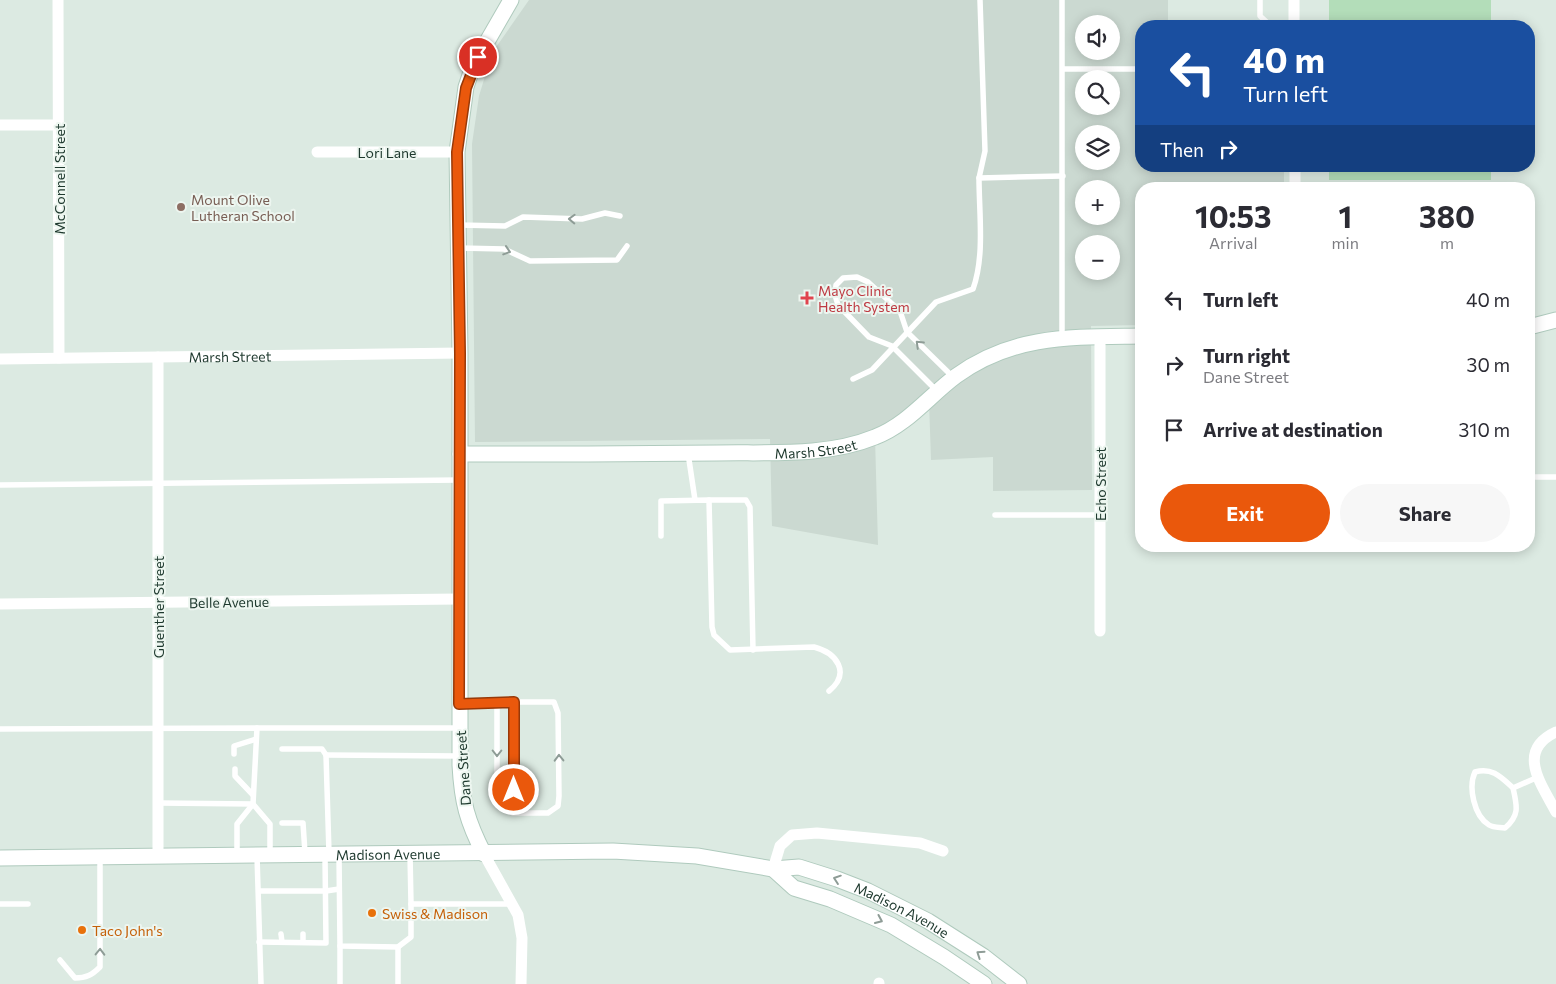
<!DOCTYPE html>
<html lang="en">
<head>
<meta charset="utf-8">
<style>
  :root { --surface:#fff; --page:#f7f7f7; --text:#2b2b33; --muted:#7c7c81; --accent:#ea580c }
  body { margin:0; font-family:Commissioner,sans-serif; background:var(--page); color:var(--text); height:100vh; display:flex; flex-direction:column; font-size:19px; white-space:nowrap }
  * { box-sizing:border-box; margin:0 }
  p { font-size:16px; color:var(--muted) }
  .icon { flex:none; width:28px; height:28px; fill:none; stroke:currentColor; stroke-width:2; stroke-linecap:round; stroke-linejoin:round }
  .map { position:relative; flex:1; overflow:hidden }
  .details { position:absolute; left:1135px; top:182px; width:400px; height:370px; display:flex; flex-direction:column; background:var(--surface); border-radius:20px; box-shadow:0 2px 12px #0003 }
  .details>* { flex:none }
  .hud { position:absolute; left:1135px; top:20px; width:400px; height:152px; border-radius:20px; box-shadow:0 2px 12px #0003; background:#1a4fa0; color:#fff; overflow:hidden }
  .tools { position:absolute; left:1075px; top:15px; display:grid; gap:10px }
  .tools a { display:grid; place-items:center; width:45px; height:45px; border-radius:50%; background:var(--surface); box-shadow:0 2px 12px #0003; font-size:25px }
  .pin { position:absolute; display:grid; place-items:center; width:42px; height:42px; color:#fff; margin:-21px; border:2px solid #fff; border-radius:50%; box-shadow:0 1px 5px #0007 }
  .me { position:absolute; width:55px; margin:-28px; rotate:0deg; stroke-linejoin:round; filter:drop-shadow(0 0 4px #0008) }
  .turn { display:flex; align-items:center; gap:18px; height:105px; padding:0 25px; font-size:22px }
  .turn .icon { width:65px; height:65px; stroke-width:2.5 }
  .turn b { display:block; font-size:35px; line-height:42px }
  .then { display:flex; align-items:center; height:48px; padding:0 25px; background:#0003; gap:10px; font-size:19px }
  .eta { display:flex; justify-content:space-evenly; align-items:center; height:85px; text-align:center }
  .eta b { font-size:30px; font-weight:700; line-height:35px }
  .primary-button { display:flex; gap:10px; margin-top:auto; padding:10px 25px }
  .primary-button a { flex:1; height:58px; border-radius:30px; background:var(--accent); color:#fff; font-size:20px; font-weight:700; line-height:58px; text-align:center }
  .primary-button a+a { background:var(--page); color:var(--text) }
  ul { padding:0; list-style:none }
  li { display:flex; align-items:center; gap:15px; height:65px; padding:0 25px }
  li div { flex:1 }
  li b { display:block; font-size:19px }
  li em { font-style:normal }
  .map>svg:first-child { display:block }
  .built { fill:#cbd9d1; fill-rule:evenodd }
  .green { fill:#b3ddb9 }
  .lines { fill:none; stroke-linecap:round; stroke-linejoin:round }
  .secondary-casing { stroke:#afcabd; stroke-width:17 }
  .lane { stroke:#fff; stroke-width:5.5 }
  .street { stroke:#fff; stroke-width:11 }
  .secondary { stroke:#fff; stroke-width:15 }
  .oneway { stroke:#8e9c96 }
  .route-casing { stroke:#983908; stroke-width:12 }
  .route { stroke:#ea580c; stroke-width:9 }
  .education-dot { fill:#8d6e63; stroke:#edf6f0; stroke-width:2 }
  .health-dot { fill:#e0444e; stroke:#edf6f0; stroke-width:2 }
  .food-dot { fill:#e8710a; stroke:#edf6f0; stroke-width:2 }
  .labels { text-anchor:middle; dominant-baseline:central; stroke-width:4; stroke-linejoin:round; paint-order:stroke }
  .street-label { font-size:14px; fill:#1e392e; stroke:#edf6f0 }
  .education-label { font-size:14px; fill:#785e54; stroke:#edf6f0; text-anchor:start }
  .health-label { font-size:14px; fill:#be3a42; stroke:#edf6f0; text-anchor:start }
  .food-label { font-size:14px; fill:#c56008; stroke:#edf6f0; text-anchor:start }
</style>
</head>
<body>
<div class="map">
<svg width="1556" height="984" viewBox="0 0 1556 984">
  <rect width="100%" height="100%" fill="#dceae2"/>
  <path class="built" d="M529,0H1168V26H1141V166H1284V189H1141V325L1091,326L1092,490L993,491V457L931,460L929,401L875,437L878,545L772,526L770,439L475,442L472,144L479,96L492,53ZM1084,24H1111V51H1084ZM1084,79H1111V106H1084ZM1084,134H1111V161H1084ZM1084,189H1111V216H1084ZM1084,244H1111V271H1084Z"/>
  <g class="green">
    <rect x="1329" y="0" width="162" height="26"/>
    <rect x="1329" y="166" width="162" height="14"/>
  </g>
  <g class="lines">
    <g class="secondary-casing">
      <g id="secondary">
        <path d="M1529,327L1556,320"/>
        <path id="s2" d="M460,454C546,454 631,454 717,453C769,452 826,457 875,437C907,425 929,396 956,376C1014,334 1073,337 1141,336"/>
        <path d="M484,854C467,821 462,802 460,765V353L457,152L466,87L473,66L511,0"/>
        <path id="s3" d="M0,858L613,851L697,856L773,869L799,867L837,879L868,891L928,921L983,956L1019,984"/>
        <path d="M773,869L794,888L830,899L891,925L944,957L984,984"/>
      </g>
    </g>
    <g class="lane">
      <path d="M1062,0V338"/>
      <path d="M1260,0V16L1271,26"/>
      <path d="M1063,69H1141"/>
      <path d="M979,178L985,151L980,0"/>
      <path d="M458,225L505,226L523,217L582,219L605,213L620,216"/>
      <path d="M459,248L504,249L530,261L617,260L627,246"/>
      <path d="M853,379L872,370L936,302L973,289C985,256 979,213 979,178L1063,176"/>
      <path d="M937,391L892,346L869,337L838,305L835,295L836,285L843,278L857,277L868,282L900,311L907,332L953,377"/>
      <path d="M688,453L695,500"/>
      <path d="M1529,477H1556"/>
      <path d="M0,485L459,480"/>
      <path d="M709,500H746L750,507L753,650"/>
      <path d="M995,515H1100"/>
      <path d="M661,536V501L709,500L712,627L714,635L730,650L814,647C837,653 851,673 829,691"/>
      <path d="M461,704L514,702V790"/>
      <path d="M497,704V795L504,808L513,813H548L558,806L559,796L558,713L554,702H514"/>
      <path d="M257,728H459"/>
      <path d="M0,729L257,728L253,804L158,803"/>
      <path d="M282,749H322L326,755L329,853"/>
      <path d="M234,754V746L256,739"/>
      <path d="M326,755L459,756"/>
      <path d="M235,769V776L253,795"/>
      <path d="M1513,788C1517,806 1520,815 1505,828C1500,827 1494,828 1489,825C1474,816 1468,787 1475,772C1492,767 1501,777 1513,788L1538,777"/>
      <path d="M282,823H303L305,853"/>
      <path d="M237,854V824L253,804L270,824V854"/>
      <path d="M410,854L411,904H511"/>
      <path d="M339,855L340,946L398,947L411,937V904"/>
      <path d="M257,856L261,984"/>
      <path d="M259,891H326L339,889"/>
      <path d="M0,904H28"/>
      <path d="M281,934L282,942"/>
      <path d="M303,934V942"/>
      <path d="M259,942L326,943L325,856"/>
      <path d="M340,946V984"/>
      <path d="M60,960L75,978C86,978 92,975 100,967V858"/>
      <path d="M398,984V947"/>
    </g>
    <g class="street">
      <path d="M58,0L59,358"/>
      <path d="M1294,0V26"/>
      <path d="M0,125H59"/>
      <path d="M317,152H457"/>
      <path d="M1295,166V189"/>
      <path d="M1100,337V631"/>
      <path d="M158,357V857"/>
      <path id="s1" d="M0,359L460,353"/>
      <path d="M0,604L459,599"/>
      <path d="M1556,732C1515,751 1542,785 1556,812"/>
      <path d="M484,854L518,915L522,938L521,984"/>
      <path d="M773,869L780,846L792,835L817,833L920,843L943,851"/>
      <path d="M879,984V983"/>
    </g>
    <use href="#secondary" class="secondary"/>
  </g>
  <defs><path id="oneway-chevron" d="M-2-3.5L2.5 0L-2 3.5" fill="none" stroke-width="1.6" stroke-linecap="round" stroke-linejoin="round" transform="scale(1.25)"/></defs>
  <g class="oneway">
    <use href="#oneway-chevron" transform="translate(572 219) rotate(-178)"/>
    <use href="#oneway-chevron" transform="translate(507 251) rotate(18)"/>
    <use href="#oneway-chevron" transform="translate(919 344) rotate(-136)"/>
    <use href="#oneway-chevron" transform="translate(497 753) rotate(90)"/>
    <use href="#oneway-chevron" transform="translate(559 758) rotate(-91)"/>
    <use href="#oneway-chevron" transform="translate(837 879) rotate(-161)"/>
    <use href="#oneway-chevron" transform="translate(879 920) rotate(24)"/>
    <use href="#oneway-chevron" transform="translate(100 952) rotate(-89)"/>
    <use href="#oneway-chevron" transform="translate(980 954) rotate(-146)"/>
  </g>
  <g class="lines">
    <g class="route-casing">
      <path id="route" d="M478,57L466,88L457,152L460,353L459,704L514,702V790"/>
    </g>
    <use href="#route" class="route"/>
  </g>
  <circle class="education-dot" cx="181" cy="207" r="5"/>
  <path class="health-dot" d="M804.5 290.5h5v5h5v5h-5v5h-5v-5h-5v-5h5z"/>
  <g class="food-dot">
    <circle cx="372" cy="913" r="5"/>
    <circle cx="82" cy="930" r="5"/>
  </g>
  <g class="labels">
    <g class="street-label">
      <text x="387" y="152">Lori Lane</text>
      <text transform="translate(59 179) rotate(-90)">McConnell Street</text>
      <text stroke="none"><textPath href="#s1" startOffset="230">Marsh Street</textPath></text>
      <text stroke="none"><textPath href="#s2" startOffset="356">Marsh Street</textPath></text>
      <text transform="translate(1100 484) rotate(-90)">Echo Street</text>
      <text transform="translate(229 602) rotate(-1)">Belle Avenue</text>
      <text transform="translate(158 607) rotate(-90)">Guenther Street</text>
      <text transform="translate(463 768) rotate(-94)">Dane Street</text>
      <text stroke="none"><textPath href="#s3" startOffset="388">Madison Avenue</textPath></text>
      <text stroke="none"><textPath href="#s3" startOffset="912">Madison Avenue</textPath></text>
    </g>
    <g class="education-label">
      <text x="191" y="199">Mount Olive<tspan x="191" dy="16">Lutheran School</tspan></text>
    </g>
    <g class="health-label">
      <text x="818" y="290">Mayo Clinic<tspan x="818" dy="16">Health System</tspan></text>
    </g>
    <g class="food-label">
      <text x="382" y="913">Swiss &amp; Madison</text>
      <text x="92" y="930">Taco John's</text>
    </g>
  </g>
</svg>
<div class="tools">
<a><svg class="icon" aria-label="sound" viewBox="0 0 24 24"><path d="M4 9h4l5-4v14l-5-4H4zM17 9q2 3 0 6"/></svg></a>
<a><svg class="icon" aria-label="search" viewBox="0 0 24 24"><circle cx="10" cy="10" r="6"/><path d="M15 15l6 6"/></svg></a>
<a><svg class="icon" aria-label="layers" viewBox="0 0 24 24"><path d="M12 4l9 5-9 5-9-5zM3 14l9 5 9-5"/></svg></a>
<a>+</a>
<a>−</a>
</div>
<div class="pin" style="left:478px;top:57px;background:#d93025"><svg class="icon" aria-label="arrive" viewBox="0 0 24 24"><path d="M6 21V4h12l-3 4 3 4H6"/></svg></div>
<svg class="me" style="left:514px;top:790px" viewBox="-20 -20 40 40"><circle r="17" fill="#ea580c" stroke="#fff" stroke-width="3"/><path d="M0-11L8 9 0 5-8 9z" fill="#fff"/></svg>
<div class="hud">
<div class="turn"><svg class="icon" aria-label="left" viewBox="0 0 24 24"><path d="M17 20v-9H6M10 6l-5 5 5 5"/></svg><div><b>40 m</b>Turn left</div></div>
<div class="then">Then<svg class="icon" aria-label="right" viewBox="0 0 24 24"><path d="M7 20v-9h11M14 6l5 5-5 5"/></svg></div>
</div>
<section class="details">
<div class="eta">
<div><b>10:53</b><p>Arrival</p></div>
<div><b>1</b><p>min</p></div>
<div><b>380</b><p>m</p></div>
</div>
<ul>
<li><svg class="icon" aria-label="left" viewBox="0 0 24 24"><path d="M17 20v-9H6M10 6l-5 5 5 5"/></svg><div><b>Turn left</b></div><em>40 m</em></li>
<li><svg class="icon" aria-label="right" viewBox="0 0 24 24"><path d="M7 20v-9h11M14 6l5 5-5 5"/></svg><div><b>Turn right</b><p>Dane Street</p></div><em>30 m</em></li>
<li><svg class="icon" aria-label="arrive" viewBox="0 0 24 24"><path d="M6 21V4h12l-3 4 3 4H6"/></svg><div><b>Arrive at destination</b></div><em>310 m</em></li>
</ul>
<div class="primary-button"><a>Exit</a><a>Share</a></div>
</section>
</div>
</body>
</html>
